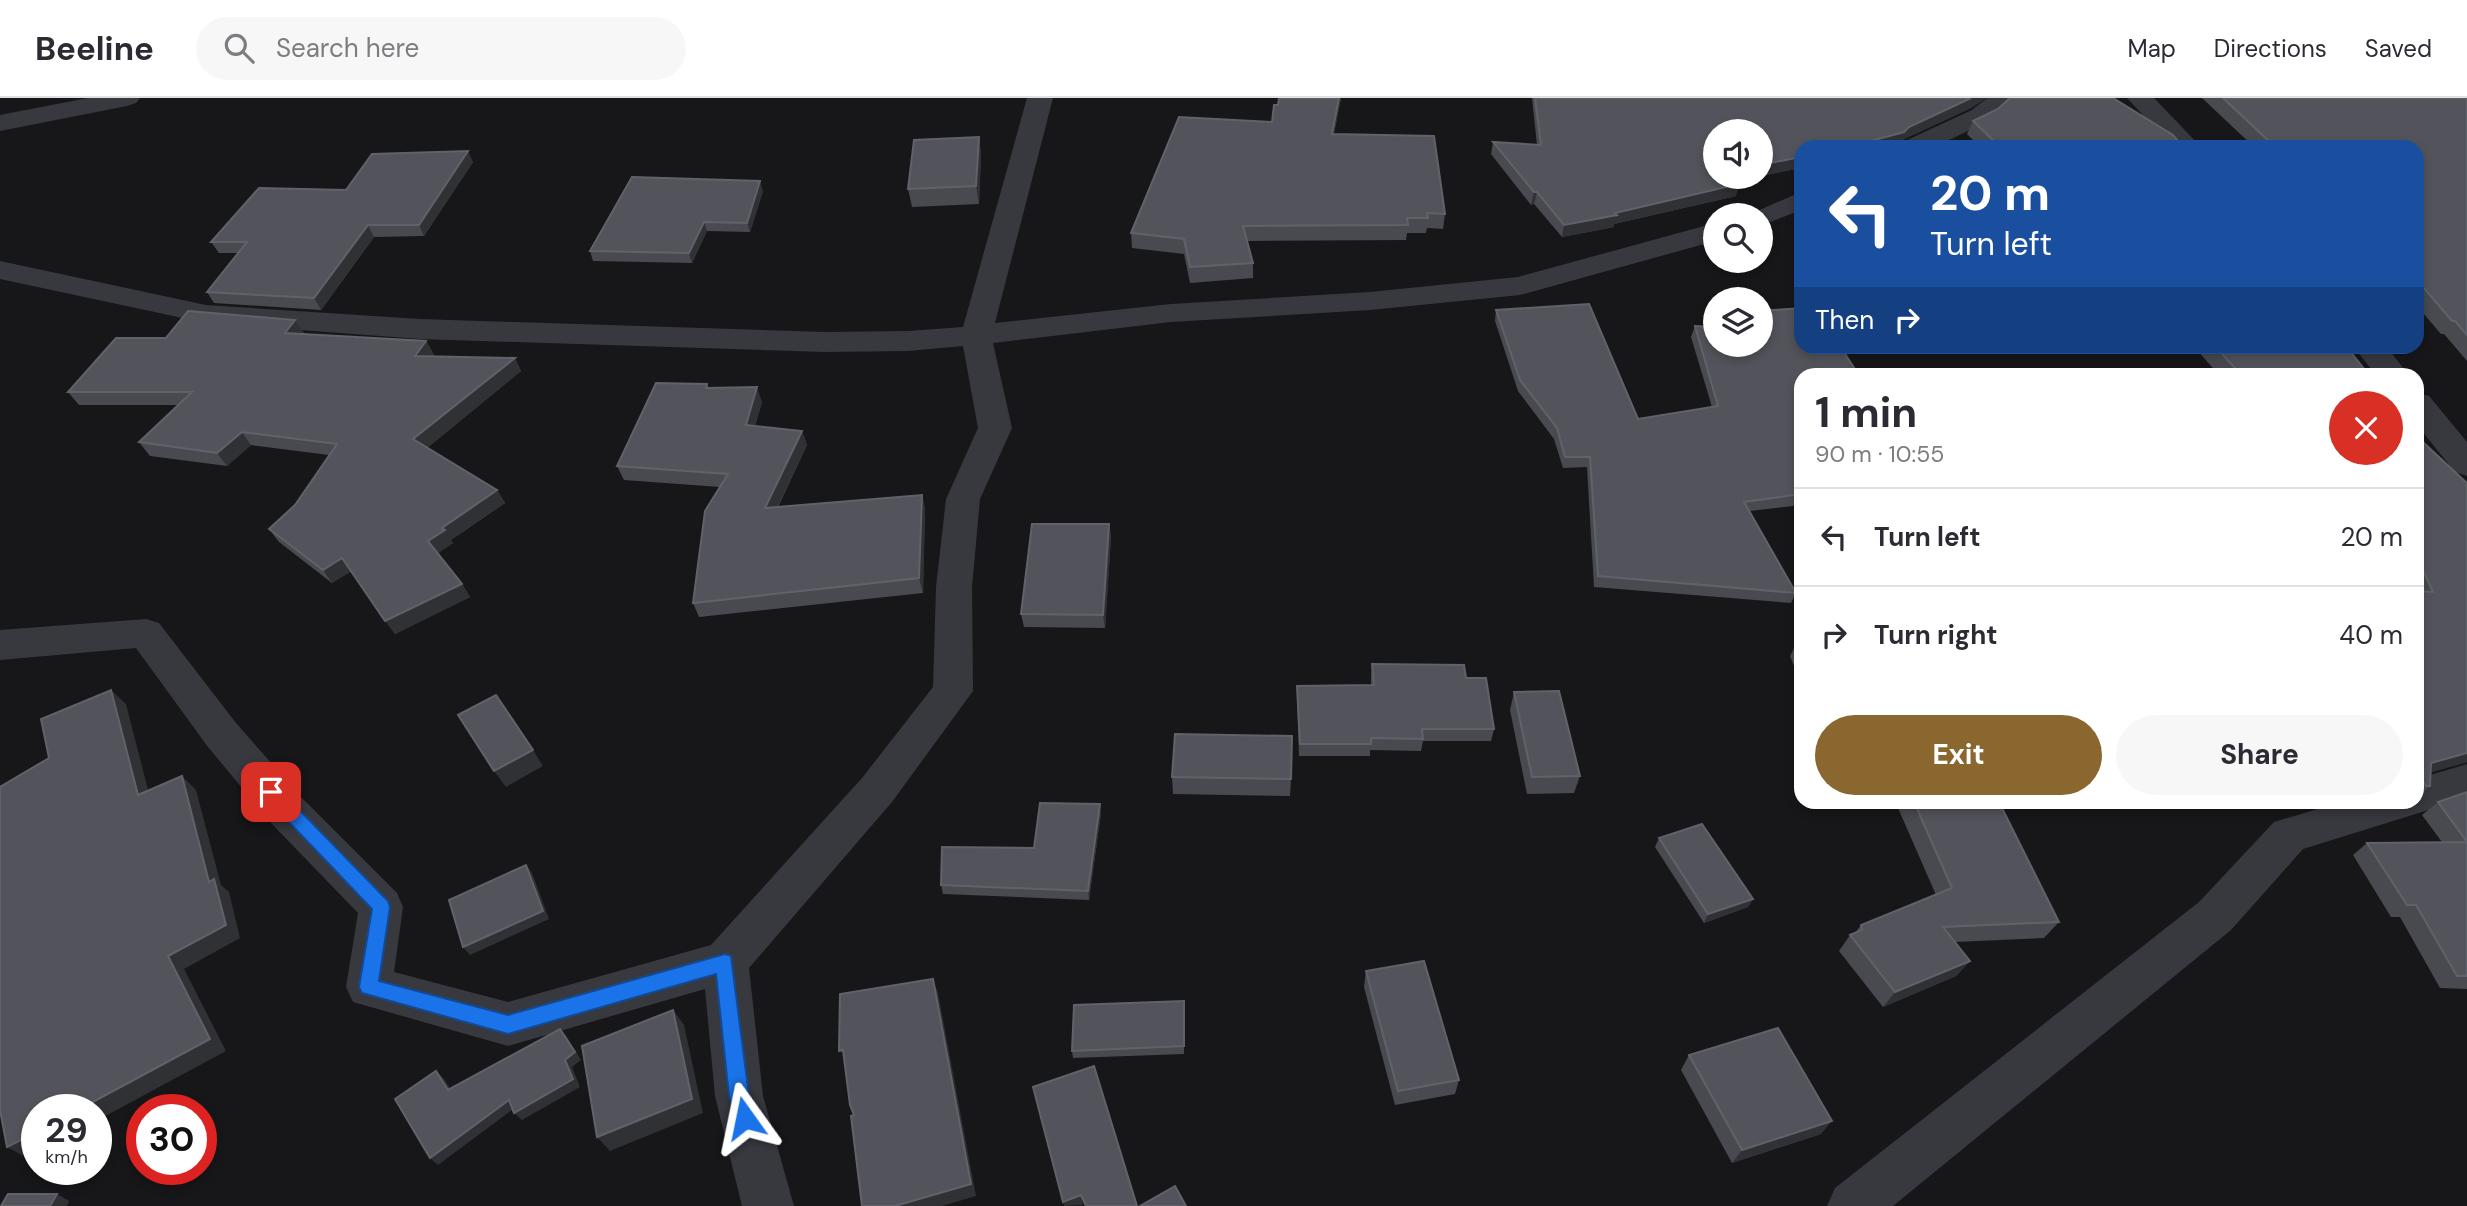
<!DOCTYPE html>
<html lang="en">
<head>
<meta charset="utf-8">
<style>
  :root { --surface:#fff; --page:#f7f7f7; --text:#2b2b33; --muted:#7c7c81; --line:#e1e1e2; --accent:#8a672e }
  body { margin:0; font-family:"DM Sans",sans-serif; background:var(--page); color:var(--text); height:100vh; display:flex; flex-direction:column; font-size:26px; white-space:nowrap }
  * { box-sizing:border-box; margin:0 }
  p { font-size:23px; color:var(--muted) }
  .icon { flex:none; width:38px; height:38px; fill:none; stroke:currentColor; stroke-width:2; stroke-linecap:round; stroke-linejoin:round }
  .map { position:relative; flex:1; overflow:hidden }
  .drawer { position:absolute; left:1794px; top:270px; width:630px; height:441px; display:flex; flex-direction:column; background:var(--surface); border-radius:21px; box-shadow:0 4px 10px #0003 }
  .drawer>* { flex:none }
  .guide { position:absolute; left:1794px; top:42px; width:630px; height:214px; border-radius:21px; box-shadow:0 4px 10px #0003; background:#1a4fa0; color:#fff; overflow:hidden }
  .buttons { position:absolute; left:1703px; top:21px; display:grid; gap:14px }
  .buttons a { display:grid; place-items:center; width:70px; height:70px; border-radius:50%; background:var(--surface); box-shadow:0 4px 10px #0003; font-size:35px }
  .speed { position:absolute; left:21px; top:996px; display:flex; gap:14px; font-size:35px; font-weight:700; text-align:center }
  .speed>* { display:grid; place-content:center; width:91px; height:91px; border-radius:50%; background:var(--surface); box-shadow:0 4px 10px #0003; line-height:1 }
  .speed small { font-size:18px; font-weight:400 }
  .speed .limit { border:10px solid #d22; background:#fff; color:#111 }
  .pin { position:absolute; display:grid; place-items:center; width:60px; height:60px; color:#fff; margin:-30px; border-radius:14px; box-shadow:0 4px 10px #0006 }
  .me { position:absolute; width:77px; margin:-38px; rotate:348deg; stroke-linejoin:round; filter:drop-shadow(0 0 5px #0008) }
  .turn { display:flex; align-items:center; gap:24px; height:147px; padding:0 21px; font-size:32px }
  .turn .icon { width:91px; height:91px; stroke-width:2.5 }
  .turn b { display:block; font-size:49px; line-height:60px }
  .then { display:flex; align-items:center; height:66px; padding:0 21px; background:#0003; gap:14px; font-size:26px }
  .round { display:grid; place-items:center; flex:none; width:74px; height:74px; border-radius:37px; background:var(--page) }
  .headline { display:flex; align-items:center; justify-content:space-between; height:119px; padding:0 21px }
  h1 { font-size:42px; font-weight:700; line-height:52px }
  .button { display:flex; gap:14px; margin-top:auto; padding:14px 21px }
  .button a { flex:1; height:80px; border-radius:42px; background:var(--accent); color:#fff; font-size:28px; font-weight:700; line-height:80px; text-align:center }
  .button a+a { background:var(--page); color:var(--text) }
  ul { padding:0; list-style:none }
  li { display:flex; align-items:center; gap:21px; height:98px; padding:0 21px; border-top:2px solid var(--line) }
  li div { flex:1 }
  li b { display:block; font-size:26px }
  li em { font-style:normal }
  header { display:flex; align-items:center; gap:42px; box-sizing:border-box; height:98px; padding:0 35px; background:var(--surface); border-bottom:2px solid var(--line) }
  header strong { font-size:33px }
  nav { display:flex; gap:38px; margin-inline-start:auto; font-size:24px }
  .search { width:490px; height:63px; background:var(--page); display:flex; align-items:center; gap:18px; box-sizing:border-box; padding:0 24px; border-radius:38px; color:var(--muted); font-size:26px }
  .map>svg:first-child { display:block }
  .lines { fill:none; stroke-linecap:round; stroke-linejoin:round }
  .minor { fill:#38393f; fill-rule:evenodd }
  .wall { fill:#484a4f }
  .shaded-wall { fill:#303135 }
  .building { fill:#53545b; stroke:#60626a; stroke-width:2 }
  .route { fill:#1a73e8; stroke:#114b97; stroke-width:2 }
</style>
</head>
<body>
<header>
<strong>Beeline</strong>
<div class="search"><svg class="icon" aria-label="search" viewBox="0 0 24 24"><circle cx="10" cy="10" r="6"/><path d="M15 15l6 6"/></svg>Search here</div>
<nav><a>Map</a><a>Directions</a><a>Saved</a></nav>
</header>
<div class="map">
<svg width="2467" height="1108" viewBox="0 0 2467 1108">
  <rect width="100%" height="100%" fill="#171719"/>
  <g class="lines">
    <g class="minor">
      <path d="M88,0H140L136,5L127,8L0,33V17Z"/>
      <path d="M1027,0H1053L995,225L1171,206L1370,194L1518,179L1715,125V143L1520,197L1370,212L1171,224L993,245L1012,330L980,401L972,489L973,593L892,704L749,870L763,998L794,1108H742L715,998L705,891L508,948L353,904L346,889L358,815L272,726L208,649L136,550L0,562V532L146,521L159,525L236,625L302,700L397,795L403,809L394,874L508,904L711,847L862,680L933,589L936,489L946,401L978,330L963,248L908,253L825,254L420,241L206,225L0,181V163L206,207L420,221L825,234L908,233L963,229Z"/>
      <path d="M1987,0H2016L1990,22L1935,49H1901L1905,43L1972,12Z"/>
      <path d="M2127,0H2154L2201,49H2173Z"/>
      <path d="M1801,94V112L1760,128V117H1748Z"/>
      <path d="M2353,248H2386L2408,276H2375Z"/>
      <path d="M2417,295L2429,298L2467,344V378L2455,374L2417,327Z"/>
      <path d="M2467,666V700L2303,751L2231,832L1893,1108H1827L1835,1090L2199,804L2274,724L2341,704H2417V681Z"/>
    </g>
  </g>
  <g class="wall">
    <path d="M1279,0H1341L1334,36L1445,116L1443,131L1427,130L1426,135H1407L1406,142L1247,143L1253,165V180L1190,185L1184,156L1132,150L1131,135L1272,24L1278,7Z"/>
    <path d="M1532,0H1986L1971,10L1904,41L1900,46L1801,49V70L1736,83V98L1614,126V129L1562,139L1534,106L1531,107L1491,56L1493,44L1537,47Z"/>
    <path d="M2202,0H2467V263L2444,236H2441L2417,208V49H2254Z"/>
    <path d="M1973,23L2183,49H1980L1967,36Z"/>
    <path d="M979,39L981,56L979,106L912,109L908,91Z"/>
    <path d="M473,64L424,138L374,139L321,212L214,205L207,194L238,155H219L211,144L346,92Z"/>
    <path d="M763,93L750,134L707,133L692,165L593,163L590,153Z"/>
    <path d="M1496,212L1638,321L1712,309L1691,239L1695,228L1801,276V407L1750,413L1796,495L1791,505L1594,489L1587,369L1563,370L1554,341L1518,293L1495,223Z"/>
    <path d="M295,222L304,235L303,236L426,243L434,257L432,258L515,260L521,273L427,350L497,392L505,405L451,442L453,445L438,455L462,486L470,499L395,536L351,473L332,485L279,444L269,431L295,407L329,357L251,347L227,368L150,358L139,344L178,307H79L68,294Z"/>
    <path d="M2141,248H2346L2368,276H2218L2197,252H2144Z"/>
    <path d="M707,286L709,290L762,304L755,328L802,333L807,347L778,409L922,397L925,411L923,495L699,519L693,505L720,389L624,382L617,368Z"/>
    <path d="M2417,336L2467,664L2431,674L2430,688L2417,699Z"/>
    <path d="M1109,426L1111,439L1105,530L1024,529L1021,516Z"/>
    <path d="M1795,548H1801V586L1790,558Z"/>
    <path d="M1372,566L1466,580L1494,631L1491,643H1423L1421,653L1370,652V658H1299L1297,600V588L1371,587V578Z"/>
    <path d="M1514,594L1580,678L1574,695L1527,696L1510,612Z"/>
    <path d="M1172,679L1291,681L1290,698L1173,696Z"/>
    <path d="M2467,694V891L2440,890L2400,819H2391L2353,757L2367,745L2442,744L2422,717L2438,704Z"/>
    <path d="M1902,704H1999L2059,824L2044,840L1955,844L1970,863L1956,878L1883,909L1839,853L1850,837L1855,835L1861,827L1936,797L1898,710Z"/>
    <path d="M1101,715L1089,802L943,796L941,787L1034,750Z"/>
    <path d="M1659,740L1753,801L1748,809L1704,825L1655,749Z"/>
    <path d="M1366,873L1459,982L1455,996L1395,1007L1364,889Z"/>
    <path d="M1184,903V956L1073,960L1072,953Z"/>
    <path d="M1689,957L1821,1036L1732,1065L1681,972Z"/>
  </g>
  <g class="shaded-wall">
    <path d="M1339,0H1341L1331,50L1332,36Z"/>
    <path d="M1971,0H1986L1971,10L1904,41L1900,46L1889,49H1849L1909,29Z"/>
    <path d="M979,39L981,56L979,106L976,88Z"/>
    <path d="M468,53L473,64L424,138L419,127Z"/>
    <path d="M1801,59V70L1760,78V67Z"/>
    <path d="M1724,79H1758L1722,86Z"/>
    <path d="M760,83L763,93L750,134L747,125Z"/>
    <path d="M1739,86L1736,98L1614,126V129L1562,139L1564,127Z"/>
    <path d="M1534,94H1537L1534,106L1531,107Z"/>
    <path d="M704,124L707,133L692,165L689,155Z"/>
    <path d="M368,127L374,139L321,212L314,200Z"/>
    <path d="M295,222L304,235L294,249L285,235Z"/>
    <path d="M426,243L434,257L423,271L415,258Z"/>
    <path d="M515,260L521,273L421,355L413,341Z"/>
    <path d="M757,289L762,304L751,342L746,327Z"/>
    <path d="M802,333L807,347L770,424L765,410Z"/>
    <path d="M242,334L251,347L227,368L217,355Z"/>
    <path d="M497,392L505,405L451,442L453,445L437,456L428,443L442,430Z"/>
    <path d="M922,397L925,411L923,495L919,480Z"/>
    <path d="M1109,426L1111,439L1105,530L1103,517Z"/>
    <path d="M342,460L352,473L332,485L323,472Z"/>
    <path d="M462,486L470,499L395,536L385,523Z"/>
    <path d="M111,592L126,606L153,711L138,697Z"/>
    <path d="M533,652L543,668L506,689L494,673Z"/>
    <path d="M2467,655V664L2419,678L2431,665Z"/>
    <path d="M182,678L196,692L221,787L229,794L240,840L184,871L226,953L96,1023V1012H78L168,858L209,784Z"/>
    <path d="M1100,706L1101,715L1089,802L1088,793Z"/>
    <path d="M526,767L532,775L549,821L470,857L463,849Z"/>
    <path d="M1753,801L1748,809L1704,825L1708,816Z"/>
    <path d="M1970,863L1956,878L1883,909L1895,894Z"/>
    <path d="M933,881L938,895L976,1098L942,1108H895Z"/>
    <path d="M673,912L684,927L703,1015L610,1053L597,1039Z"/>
    <path d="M560,931L567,939L581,962L572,969L580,989L522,1022L514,1015L565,962Z"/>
    <path d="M436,973L444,981L456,999L448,992Z"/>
    <path d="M509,1002L516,1009L438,1067L430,1060Z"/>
    <path d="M1832,1023L1821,1036L1732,1065L1742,1052Z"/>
    <path d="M37,1034V1055L27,1060L7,1049Z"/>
    <path d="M57,1096L69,1103L67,1108H50Z"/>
    <path d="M1081,1097L1083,1107L1064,1108L1063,1104Z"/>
  </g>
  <g class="building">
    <path d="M1279,0H1339L1332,36L1434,38L1445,116L1427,115L1428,120H1407L1408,127L1243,128L1253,165L1190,169L1184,141L1131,135L1179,19L1272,24L1274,7H1278Z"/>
    <path d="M1535,0H1971L1909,29L1904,34L1849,49H1801V59L1760,67V33H1715V79H1731L1739,86L1615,115L1617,117L1564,127L1537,94H1534L1493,44L1541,47Z"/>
    <path d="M2010,0H2113L2173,37L2183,49H2000L1973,23L1998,11Z"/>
    <path d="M2223,0H2467V237L2455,223H2452L2417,182V49H2275Z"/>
    <path d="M979,39L976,88L908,91L914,42Z"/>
    <path d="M468,53L419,127H368L314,200L207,194L247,144H211L259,90L346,92L372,56Z"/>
    <path d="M632,79L760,83L747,125L704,124L689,155L590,153Z"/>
    <path d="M1589,206L1638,321L1718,308L1695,228L1715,229V247H1760V213L1801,210V248H1840L1858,276H1801V396L1744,404L1796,495L1598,478L1590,359H1565L1557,330L1520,282L1496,212Z"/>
    <path d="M188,213L295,222L285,235L426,243L415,258L515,260L413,341L497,392L442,430L445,432L428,443L462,486L385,523L342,460L323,472L269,431L295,407L337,346L242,334L217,355L139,344L192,294H68L116,240H166Z"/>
    <path d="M2215,248H2346L2368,276H2240Z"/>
    <path d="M656,285L707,286L706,290L757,289L746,327L802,333L765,410L922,397L919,480L693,505L705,413L728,376L617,368Z"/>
    <path d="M2417,336L2425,346L2467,385V655L2431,665L2430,688H2426L2417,675V493L2433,494L2417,459Z"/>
    <path d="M1032,426H1109L1103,517L1021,516Z"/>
    <path d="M1795,548H1801V564Z"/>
    <path d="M1372,566L1464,567L1466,580H1486L1494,631H1422L1423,641L1371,640V646H1300L1297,588L1374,587Z"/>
    <path d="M111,592L138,697L182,678L209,784L214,781L226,827L168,858L210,941L78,1012H37V1034L7,1049L0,1012V689L49,660L41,621Z"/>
    <path d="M1559,593L1580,678L1532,679L1514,594Z"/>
    <path d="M496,597L533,652L494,673L458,617Z"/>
    <path d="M1175,636L1292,638L1291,681L1172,679Z"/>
    <path d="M2467,694V878H2457L2416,807H2407L2367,745L2467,744L2438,704Z"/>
    <path d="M1914,704H1999L2059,824L1943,829L1970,863L1895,894L1850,837L1862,832L1861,827L1952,790Z"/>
    <path d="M1040,705L1100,706L1088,793L941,787L942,749L1034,750Z"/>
    <path d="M1702,726L1753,801L1708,816L1659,740Z"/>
    <path d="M526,767L543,813L463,849L449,802Z"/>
    <path d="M1424,863L1459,982L1398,993L1366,873Z"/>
    <path d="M933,881L971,1086L895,1108H862L851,1018L854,1017L850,1007L843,952L839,953L840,896Z"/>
    <path d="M1184,903V948L1072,953L1074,907Z"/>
    <path d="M673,912L692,1001L597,1039L582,948Z"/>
    <path d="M1778,930L1832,1023L1742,1052L1689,957Z"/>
    <path d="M560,931L575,954L565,962L573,981L514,1015L509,1002L430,1060L395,1001L436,973L448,992Z"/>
    <path d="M1094,968L1137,1108H1086L1081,1097L1063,1104L1033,989Z"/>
    <path d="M1175,1088L1186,1108H1140Z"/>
    <path d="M8,1096H57L50,1108H1Z"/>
  </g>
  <path class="route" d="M271,687L277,689L388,803L390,809L379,883L508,917L725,856L731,858L749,998L755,1020L752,1027L745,1030L737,1027L729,998L716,876L508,936L362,895L359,889L372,811L265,699L262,694L265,689Z"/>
</svg>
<div class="buttons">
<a><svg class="icon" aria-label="sound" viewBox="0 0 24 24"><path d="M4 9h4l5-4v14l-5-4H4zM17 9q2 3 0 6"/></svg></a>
<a><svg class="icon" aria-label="search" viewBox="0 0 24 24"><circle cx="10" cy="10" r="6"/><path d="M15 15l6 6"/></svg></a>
<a><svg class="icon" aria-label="layers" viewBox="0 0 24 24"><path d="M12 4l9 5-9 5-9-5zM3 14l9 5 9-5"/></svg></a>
</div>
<div class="speed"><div>29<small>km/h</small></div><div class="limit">30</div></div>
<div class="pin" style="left:271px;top:694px;background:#d93025"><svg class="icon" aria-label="arrive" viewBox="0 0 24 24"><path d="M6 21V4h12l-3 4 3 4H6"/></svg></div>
<svg class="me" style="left:745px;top:1020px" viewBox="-20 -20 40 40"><path d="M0-17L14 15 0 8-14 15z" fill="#1a73e8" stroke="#fff" stroke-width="4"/></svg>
<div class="guide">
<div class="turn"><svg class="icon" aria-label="left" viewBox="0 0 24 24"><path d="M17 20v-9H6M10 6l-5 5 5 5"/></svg><div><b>20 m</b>Turn left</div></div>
<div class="then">Then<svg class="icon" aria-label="right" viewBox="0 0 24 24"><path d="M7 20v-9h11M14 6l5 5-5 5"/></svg></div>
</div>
<section class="drawer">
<div class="headline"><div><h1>1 min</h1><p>90 m · 10:55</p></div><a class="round" style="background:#d93025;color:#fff"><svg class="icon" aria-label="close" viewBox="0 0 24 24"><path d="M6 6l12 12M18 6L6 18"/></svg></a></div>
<ul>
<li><svg class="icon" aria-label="left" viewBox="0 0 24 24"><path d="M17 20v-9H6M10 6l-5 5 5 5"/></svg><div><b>Turn left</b></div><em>20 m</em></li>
<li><svg class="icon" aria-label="right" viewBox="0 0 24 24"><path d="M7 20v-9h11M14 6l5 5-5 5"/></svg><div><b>Turn right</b></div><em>40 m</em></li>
</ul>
<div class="button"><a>Exit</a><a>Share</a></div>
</section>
</div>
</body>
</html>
